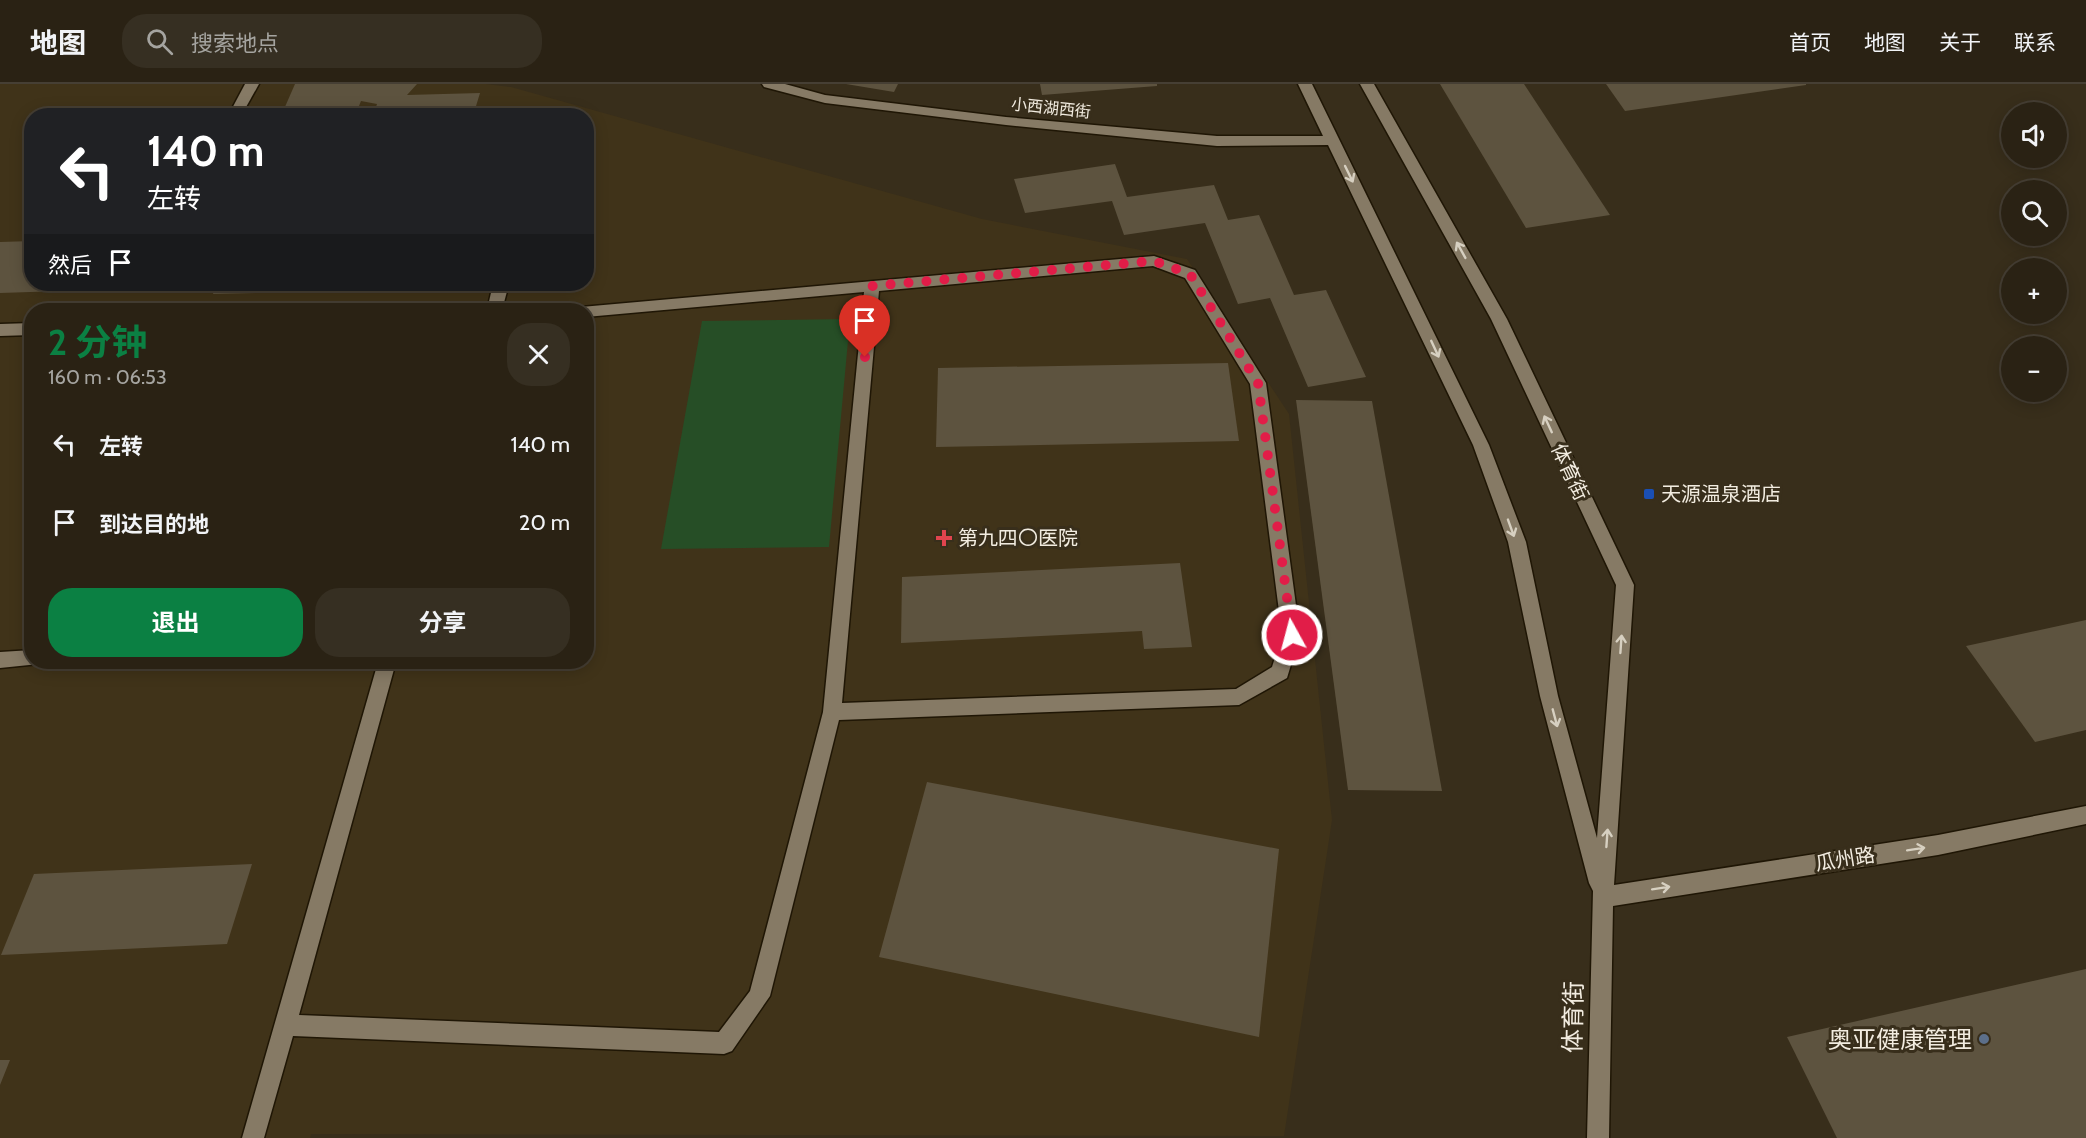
<!DOCTYPE html>
<html lang="zh">
<head>
<meta charset="utf-8">
<style>
  :root { --surface:#2a2214; --page:#362f22; --text:#f1f3f6; --muted:#a5a4a0; --line:#463f34; --accent:#0b8043 }
  body { margin:0; font-family:Cabin,"Noto Sans SC",sans-serif; background:var(--page); color:var(--text); height:100vh; display:flex; flex-direction:column; font-size:22px; white-space:nowrap }
  * { box-sizing:border-box; margin:0 }
  p { font-size:20px; color:var(--muted) }
  .icon { flex:none; width:33px; height:33px; fill:none; stroke:currentColor; stroke-width:2; stroke-linecap:round; stroke-linejoin:round }
  .map { position:relative; flex:1; overflow:hidden }
  .side { position:absolute; left:24px; top:219px; width:570px; height:366px; display:flex; flex-direction:column; background:var(--surface); border-radius:24px; box-shadow:0 3px 15px #0003,0 0 0 2px var(--line) }
  .side>* { flex:none }
  .guide { position:absolute; left:24px; top:24px; width:570px; height:183px; border-radius:24px; box-shadow:0 3px 15px #0003,0 0 0 2px var(--line); background:#202124; color:#fff; overflow:hidden }
  .fabs { position:absolute; left:2001px; top:18px; display:grid; gap:12px }
  .fabs a { display:grid; place-items:center; width:66px; height:66px; border-radius:50%; background:var(--surface); box-shadow:0 3px 15px #0003,0 0 0 2px var(--line); font-size:30px }
  .pin { position:absolute; display:grid; place-items:center; width:51px; height:51px; color:#fff; margin:-62px -26px; border-radius:50% 50% 50% 0; rotate:-45deg; box-shadow:0 0 6px #0007 }
  .pin .icon { rotate:45deg }
  .me { position:absolute; width:66px; margin:-33px; rotate:353deg; stroke-linejoin:round; filter:drop-shadow(0 0 4px #0008) }
  .turn { display:flex; align-items:center; gap:21px; height:126px; padding:0 24px; font-size:27px }
  .turn .icon { width:78px; height:78px; stroke-width:2.5 }
  .turn b { display:block; font-size:42px; line-height:51px }
  .then { display:flex; align-items:center; height:57px; padding:0 24px; background:#0003; gap:12px; font-size:22px }
  .round { display:grid; place-items:center; flex:none; width:63px; height:63px; border-radius:24px; background:var(--page) }
  .overview { display:flex; align-items:center; justify-content:space-between; height:102px; padding:0 24px }
  h1 { font-size:36px; font-weight:700; line-height:45px; color:var(--accent) }
  .button { display:flex; gap:12px; margin-top:auto; padding:12px 24px }
  .button a { flex:1; height:69px; border-radius:24px; background:var(--accent); color:#fff; font-size:24px; font-weight:700; line-height:69px; text-align:center }
  .button a+a { background:var(--page); color:var(--text) }
  ul { padding:0; list-style:none }
  li { display:flex; align-items:center; gap:18px; height:78px; padding:0 24px }
  li div { flex:1 }
  li b { display:block; font-size:22px }
  li em { font-style:normal }
  header { display:flex; align-items:center; gap:36px; box-sizing:border-box; height:84px; padding:0 30px; background:var(--surface); border-bottom:2px solid var(--line) }
  header strong { font-size:28px }
  nav { display:flex; gap:33px; margin-inline-start:auto; font-size:21px }
  .search { width:420px; height:54px; background:var(--page); display:flex; align-items:center; gap:15px; box-sizing:border-box; padding:0 21px; border-radius:24px; color:var(--muted); font-size:22px }
  .map>svg:first-child { display:block }
  .built { fill:#403319; fill-rule:evenodd }
  .green { fill:#264e26 }
  .building { fill:#5d533f }
  .lines { fill:none; stroke-linecap:round; stroke-linejoin:round }
  .minor-casing { stroke:#1f1605; stroke-width:3 }
  .minor { fill:#867a65; fill-rule:evenodd }
  .oneway { stroke:#d7d0c1 }
  .route { stroke:#e11d48; stroke-width:10; stroke-dasharray:0 18 }
  .transit-dot { fill:#1a4fb4; stroke:#382e1b; stroke-width:2 }
  .health-dot { fill:#e0444e; stroke:#382e1b; stroke-width:2 }
  .service-dot { fill:#5c6f8a; stroke:#382e1b; stroke-width:2 }
  .labels { text-anchor:middle; dominant-baseline:central; stroke-width:6; stroke-linejoin:round; paint-order:stroke }
  .far-street-label { font-size:16px; fill:#f2ece0; stroke:#382e1b }
  .street-label { font-size:20px; fill:#f2ece0; stroke:#382e1b }
  .poi-label { font-size:20px; fill:#f2ece0; stroke:#382e1b; text-anchor:start }
  .near-street-label { font-size:24px; fill:#f2ece0; stroke:#382e1b }
  .near-poi-label { font-size:24px; fill:#f2ece0; stroke:#382e1b; text-anchor:end }
</style>
</head>
<body>
<header>
<strong>地图</strong>
<div class="search"><svg class="icon" aria-label="search" viewBox="0 0 24 24"><circle cx="10" cy="10" r="6"/><path d="M15 15l6 6"/></svg>搜索地点</div>
<nav><a>首页</a><a>地图</a><a>关于</a><a>联系</a></nav>
</header>
<div class="map">
<svg width="2086" height="1054" viewBox="0 0 2086 1054">
  <rect width="100%" height="100%" fill="#382e1b"/>
  <path class="built" d="M0,0H486L511,3L982,135L1187,175L1289,330L1332,736L1284,1052L311,1050L310,1054H0ZM32,32H586V200H32ZM32,226H586V578H32Z"/>
  <path class="green" d="M850,235L829,463L661,465L702,237Z"/>
  <g class="building">
    <path d="M295,0H417L407,11L480,9L473,32H373L377,20L361,17L355,32H281Z"/>
    <path d="M846,0H898L894,8Z"/>
    <path d="M1040,0H1157V2L1042,11Z"/>
    <path d="M1440,0H1524L1610,131L1526,144Z"/>
    <path d="M1606,0H1806V1L1625,27Z"/>
    <path d="M1115,80L1127,113L1214,101L1228,136L1259,131L1294,211L1326,206L1366,293L1308,303L1270,214L1238,220L1205,139L1124,151L1112,117L1025,129L1014,95Z"/>
    <path d="M32,157V200H155L153,204L0,209V158Z"/>
    <path d="M217,200H441L440,205L213,210Z"/>
    <path d="M1228,279L1239,357L936,363L938,284Z"/>
    <path d="M1296,316L1372,317L1442,707L1348,706Z"/>
    <path d="M1180,479L1192,563L1144,565L1142,547L901,559L902,493Z"/>
    <path d="M2086,536V646L2035,658L1966,562Z"/>
    <path d="M927,698L1279,765L1259,953L879,873Z"/>
    <path d="M252,780L227,860L1,871L34,790Z"/>
    <path d="M2086,885V1054H1837L1787,953Z"/>
    <path d="M0,976H10L0,1001Z"/>
  </g>
  <g class="lines">
    <g class="minor-casing">
      <g id="minor">
        <path d="M245,0H259L241,32H228Z"/>
        <path d="M762,0H785L825,11L1006,33L1217,52H1323L1298,0H1312L1489,361L1526,458L1558,612L1597,754L1616,501L1491,235L1360,0H1374L1507,235L1634,501L1614,801L1938,751L2086,722V740L1938,771L1613,822L1609,1054H1587L1593,807L1589,799L1540,612L1508,458L1473,361L1328,61L1217,62L1006,41L825,19L764,3Z"/>
        <path d="M1154,172L1195,186L1266,299L1300,551L1287,594L1239,621L839,636L770,912L732,967L724,970L293,952L264,1054H242L378,578H396L299,931L719,948L750,907L823,628L864,208L586,233V226H579L581,223ZM1153,182L1185,194L1250,300L1282,551L1272,583L1236,605L842,619L879,207Z"/>
        <path d="M493,200H509L502,226H487Z"/>
        <path d="M32,239V251L0,252V240Z"/>
        <path d="M32,566V578H40L39,580L0,584V568Z"/>
      </g>
    </g>
    <use href="#minor" class="minor"/>
  </g>
  <defs><path id="oneway-shaft" d="M-6 0H5M1.5-3L5.5 0L1.5 3" fill="none" stroke-width="1.6" stroke-linecap="round" stroke-linejoin="round" transform="scale(1.5)"/></defs>
  <g class="oneway">
    <use href="#oneway-shaft" transform="translate(1349 90) rotate(64)"/>
    <use href="#oneway-shaft" transform="translate(1461 166) rotate(-119)"/>
    <use href="#oneway-shaft" transform="translate(1435 265) rotate(65)"/>
    <use href="#oneway-shaft" transform="translate(1548 340) rotate(-115)"/>
    <use href="#oneway-shaft" transform="translate(1511 444) rotate(70)"/>
    <use href="#oneway-shaft" transform="translate(1621 560) rotate(-86)"/>
    <use href="#oneway-shaft" transform="translate(1555 634) rotate(75)"/>
    <use href="#oneway-shaft" transform="translate(1607 754) rotate(-86)"/>
    <use href="#oneway-shaft" transform="translate(1916 765) rotate(-9)"/>
    <use href="#oneway-shaft" transform="translate(1661 804) rotate(-9)"/>
  </g>
  <g class="lines">
    <path class="route" d="M865,273L872,202L1154,177L1190,190L1258,299L1292,551"/>
  </g>
  <rect class="transit-dot" x="1643" y="404" width="12" height="12" rx="3"/>
  <path class="health-dot" d="M941 445h6v6h6v6h-6v6h-6v-6h-6v-6h6z"/>
  <circle class="service-dot" cx="1984" cy="955" r="6"/>
  <g class="labels">
    <g class="far-street-label">
      <text transform="translate(1051 24) rotate(6)">小西湖西街</text>
    </g>
    <g class="street-label">
      <text transform="translate(1570 388) rotate(65)">体育街</text>
      <text transform="translate(1845 775) rotate(-9)">瓜州路</text>
    </g>
    <g class="poi-label">
      <text x="1661" y="410">天源温泉酒店</text>
      <text x="958" y="454">第九四〇医院</text>
    </g>
    <g class="near-street-label">
      <text transform="translate(1573 933) rotate(-89)">体育街</text>
    </g>
    <g class="near-poi-label">
      <text x="1972" y="955">奥亚健康管理</text>
    </g>
  </g>
</svg>
<div class="fabs">
<a><svg class="icon" aria-label="sound" viewBox="0 0 24 24"><path d="M4 9h4l5-4v14l-5-4H4zM17 9q2 3 0 6"/></svg></a>
<a><svg class="icon" aria-label="search" viewBox="0 0 24 24"><circle cx="10" cy="10" r="6"/><path d="M15 15l6 6"/></svg></a>
<a>+</a>
<a>−</a>
</div>
<div class="pin" style="left:865px;top:273px;background:#d93025"><svg class="icon" aria-label="arrive" viewBox="0 0 24 24"><path d="M6 21V4h12l-3 4 3 4H6"/></svg></div>
<svg class="me" style="left:1292px;top:551px" viewBox="-20 -20 40 40"><circle r="17" fill="#e11d48" stroke="#fff" stroke-width="3"/><path d="M0-11L8 9 0 5-8 9z" fill="#fff"/></svg>
<div class="guide">
<div class="turn"><svg class="icon" aria-label="left" viewBox="0 0 24 24"><path d="M17 20v-9H6M10 6l-5 5 5 5"/></svg><div><b>140 m</b>左转</div></div>
<div class="then">然后<svg class="icon" aria-label="arrive" viewBox="0 0 24 24"><path d="M6 21V4h12l-3 4 3 4H6"/></svg></div>
</div>
<section class="side">
<div class="overview"><div><h1>2 分钟</h1><p>160 m · 06:53</p></div><a class="round"><svg class="icon" aria-label="close" viewBox="0 0 24 24"><path d="M6 6l12 12M18 6L6 18"/></svg></a></div>
<ul>
<li><svg class="icon" aria-label="left" viewBox="0 0 24 24"><path d="M17 20v-9H6M10 6l-5 5 5 5"/></svg><div><b>左转</b></div><em>140 m</em></li>
<li><svg class="icon" aria-label="arrive" viewBox="0 0 24 24"><path d="M6 21V4h12l-3 4 3 4H6"/></svg><div><b>到达目的地</b></div><em>20 m</em></li>
</ul>
<div class="button"><a>退出</a><a>分享</a></div>
</section>
</div>
</body>
</html>
